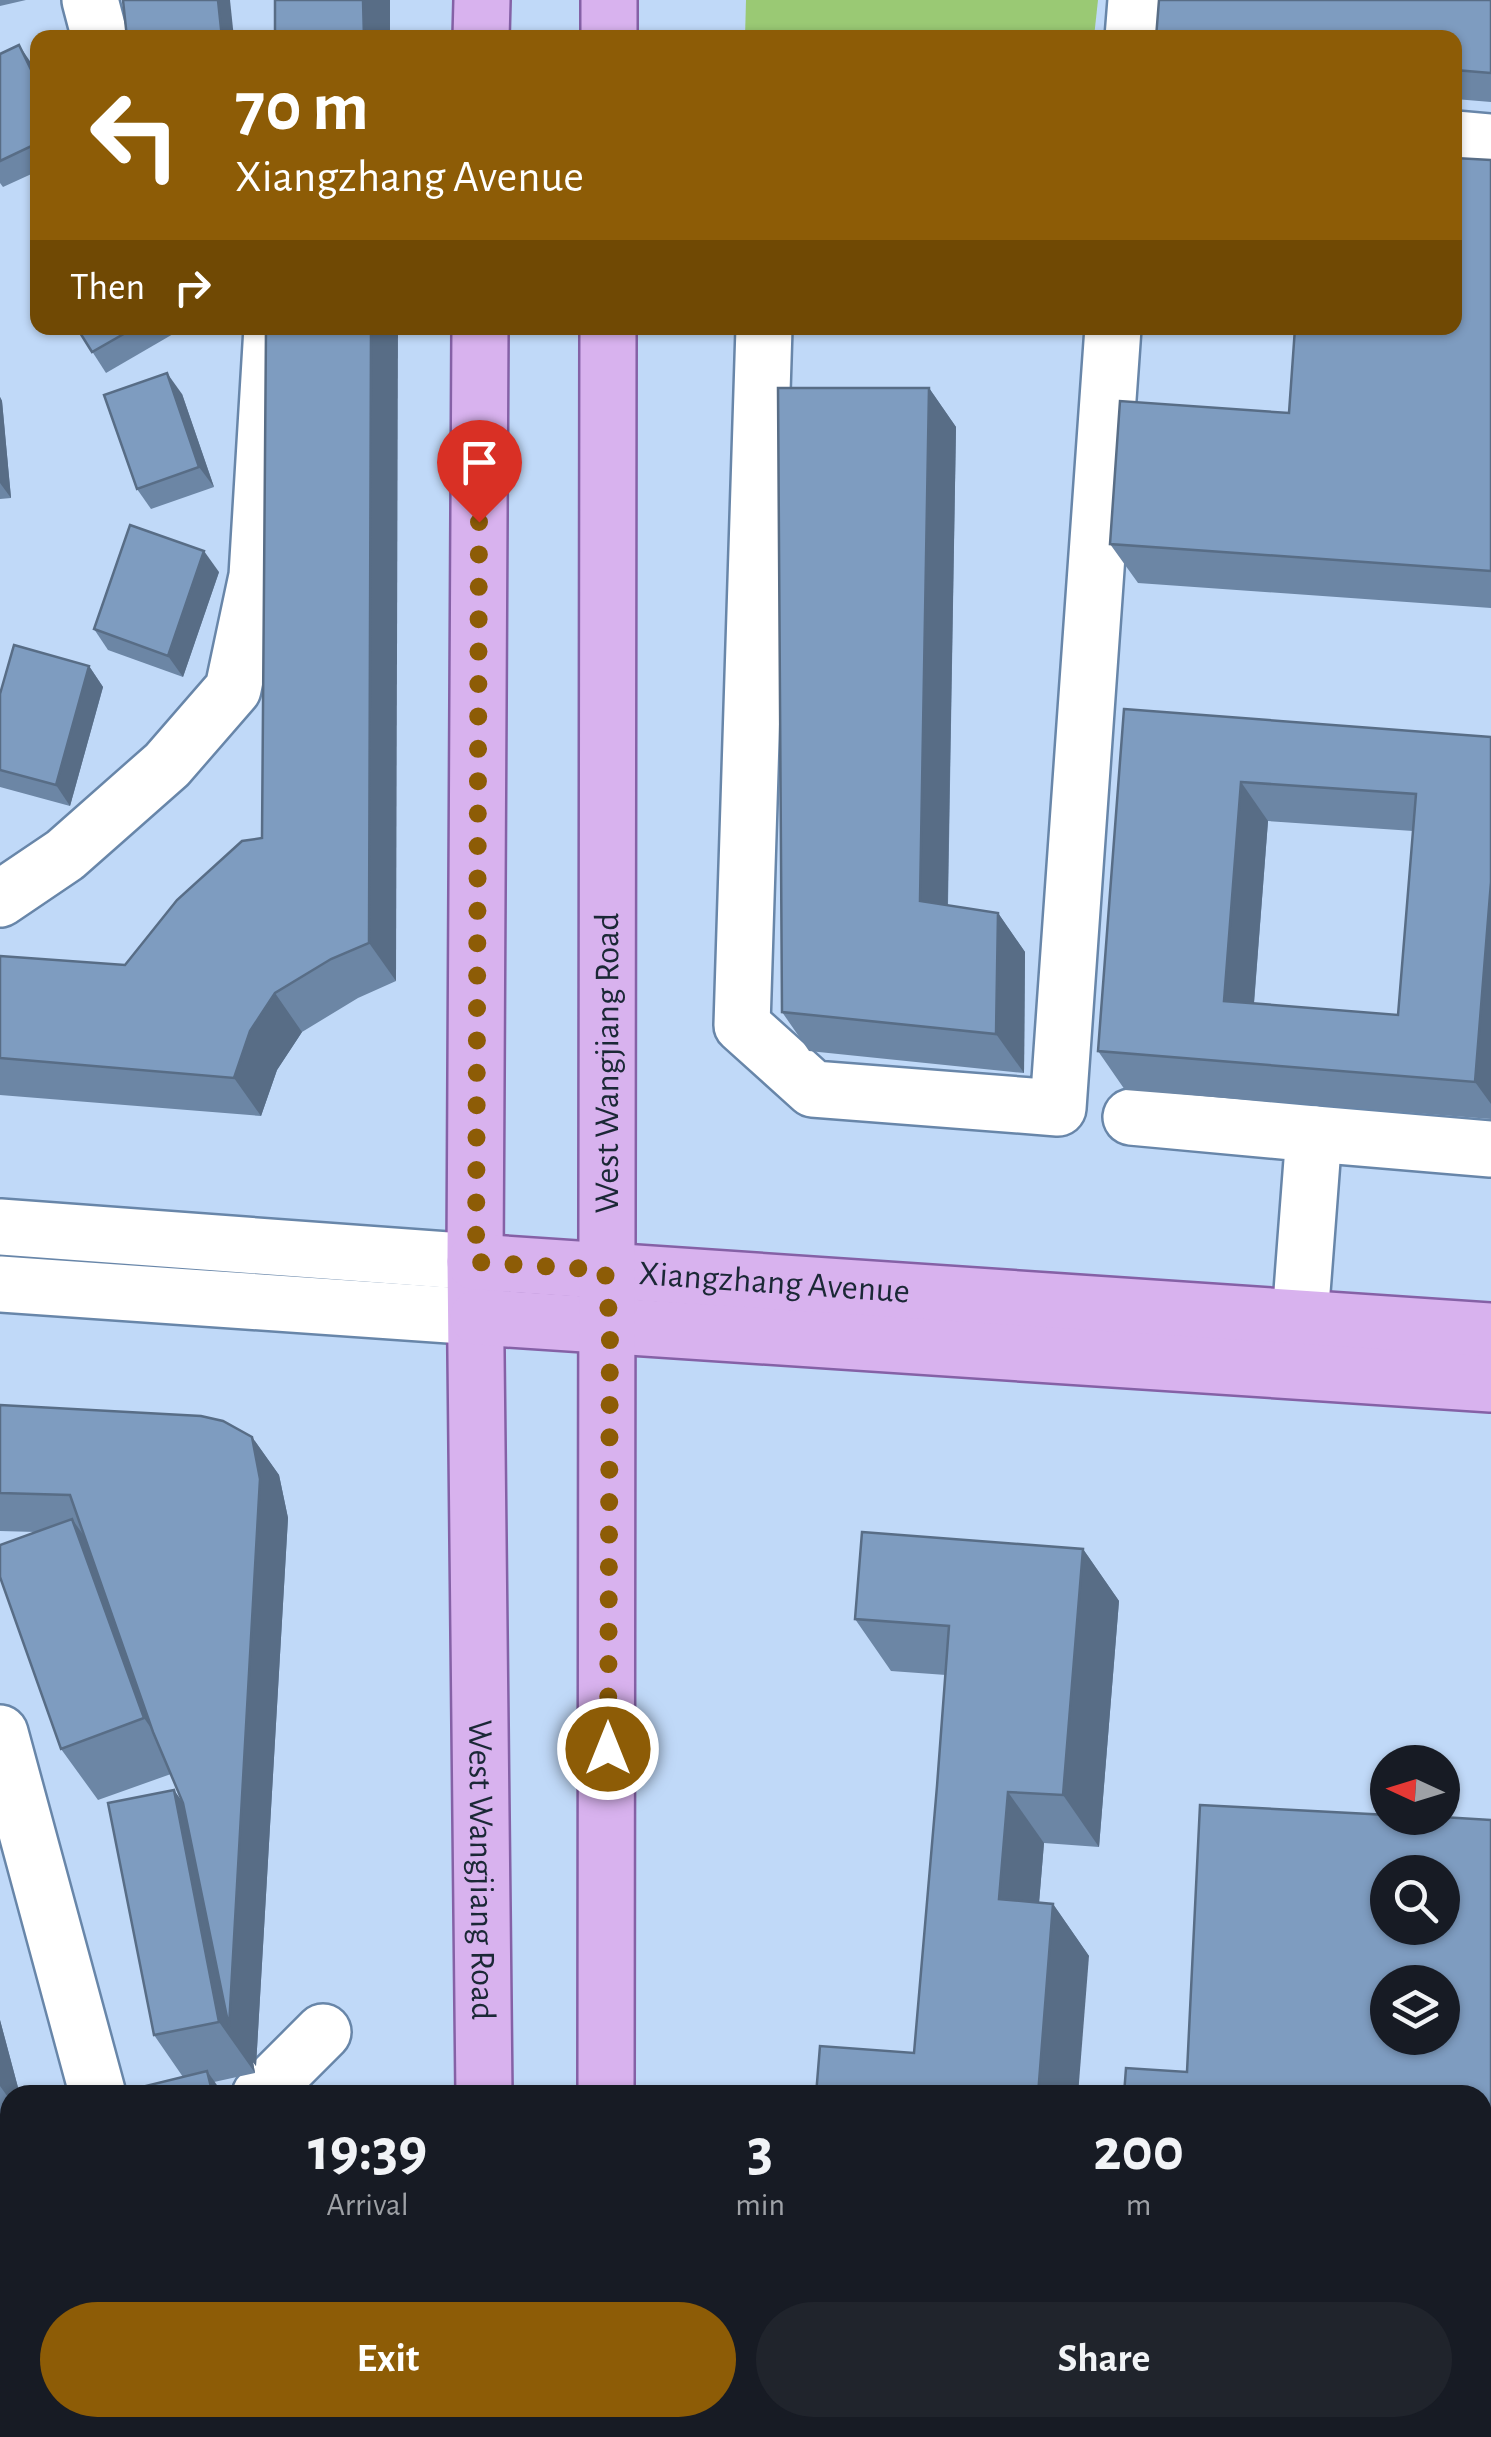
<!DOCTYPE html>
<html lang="en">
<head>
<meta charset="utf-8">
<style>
  :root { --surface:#171b24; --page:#20242c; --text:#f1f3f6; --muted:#9ea1a6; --accent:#8d5c06 }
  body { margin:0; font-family:"Alegreya Sans",sans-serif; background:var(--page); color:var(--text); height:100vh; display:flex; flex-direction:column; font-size:38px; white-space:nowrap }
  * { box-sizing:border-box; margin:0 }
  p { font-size:32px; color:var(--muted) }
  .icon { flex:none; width:55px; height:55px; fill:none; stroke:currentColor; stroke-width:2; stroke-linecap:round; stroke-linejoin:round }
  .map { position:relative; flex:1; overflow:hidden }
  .drawer { position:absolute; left:0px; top:2085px; width:1492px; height:352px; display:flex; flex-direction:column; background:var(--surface); border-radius:30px 30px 0 0; box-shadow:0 2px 8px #0004 }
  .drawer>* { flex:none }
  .top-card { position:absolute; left:30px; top:30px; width:1432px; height:305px; border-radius:20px; box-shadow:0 2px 8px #0004; background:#8d5c06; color:#fff; overflow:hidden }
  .needle { width:65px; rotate:274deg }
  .fabs { position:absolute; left:1370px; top:1745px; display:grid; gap:20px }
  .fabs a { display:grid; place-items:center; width:90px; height:90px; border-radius:50%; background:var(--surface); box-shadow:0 2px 8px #0004; font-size:50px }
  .pin { position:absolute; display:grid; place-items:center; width:85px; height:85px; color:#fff; margin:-102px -42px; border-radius:50% 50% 50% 0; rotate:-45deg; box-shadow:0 0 10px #0007 }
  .pin .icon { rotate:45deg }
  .me { position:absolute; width:110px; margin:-55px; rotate:0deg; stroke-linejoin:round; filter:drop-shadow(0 0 8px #0008) }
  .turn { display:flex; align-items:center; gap:35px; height:210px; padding:0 40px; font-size:45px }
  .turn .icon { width:130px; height:130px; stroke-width:2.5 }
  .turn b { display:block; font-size:70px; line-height:85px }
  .then { display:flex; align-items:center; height:95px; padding:0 40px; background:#0003; gap:20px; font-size:38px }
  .eta { display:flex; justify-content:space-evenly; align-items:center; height:170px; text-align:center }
  .eta b { font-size:60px; font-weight:600; line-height:70px }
  .primary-button { display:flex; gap:20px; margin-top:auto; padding:20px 40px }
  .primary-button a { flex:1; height:115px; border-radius:60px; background:var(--accent); color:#fff; font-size:40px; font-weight:600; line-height:115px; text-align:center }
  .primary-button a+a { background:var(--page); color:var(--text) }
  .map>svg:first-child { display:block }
  .green { fill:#9ac974 }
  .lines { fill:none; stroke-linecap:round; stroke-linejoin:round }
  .minor-casing { stroke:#6886a9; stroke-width:60 }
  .major-casing { stroke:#8561a6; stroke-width:60 }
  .minor { stroke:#fff; stroke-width:55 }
  .major { stroke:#d8b2ee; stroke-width:55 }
  .wall { fill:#6c86a5; fill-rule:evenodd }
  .shaded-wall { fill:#586d86 }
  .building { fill:#7e9cc0; stroke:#586d86; stroke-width:2.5; fill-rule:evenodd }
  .route { stroke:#8d5c06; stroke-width:18; stroke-dasharray:0 32.4 }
  .labels { text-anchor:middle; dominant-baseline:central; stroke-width:10; stroke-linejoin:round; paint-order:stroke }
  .street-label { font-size:35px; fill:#1b2836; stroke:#d2e6fd }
</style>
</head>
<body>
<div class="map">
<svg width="1491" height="2437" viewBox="0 0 1491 2437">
  <rect width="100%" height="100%" fill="#c0d9f8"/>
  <path class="green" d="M746,0H1098L1094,37L745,38Z"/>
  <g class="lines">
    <g class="minor-casing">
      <g id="minor">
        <path d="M90,0L100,38"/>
        <path d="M1133,38L1136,0"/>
        <path d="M1455,139L1491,142"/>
        <path d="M764,328L742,1025L813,1089L1058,1108L1113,328"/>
        <path d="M0,899L65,855L167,765L233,689L257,576L272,328"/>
        <path d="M1131,1117L1314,1134L1300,1318"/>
        <path d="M1314,1134L1491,1149"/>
        <path d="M0,1227L475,1262"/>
        <path d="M0,1284L478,1317"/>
        <path d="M0,1733L98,2095"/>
        <path d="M260,2095L323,2032"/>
        <path d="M139,2428L140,2437"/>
      </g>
    </g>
    <g class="major-casing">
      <g id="major">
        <path d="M481,38L482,0"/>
        <path d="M609,38V0"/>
        <path id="s1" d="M480,328L475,1262L484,2095"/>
        <path id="s2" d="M475,1262L1491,1331"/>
        <path d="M478,1317L1491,1384"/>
        <path id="s3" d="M606,2095L608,328"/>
        <path d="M487,2428L488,2437"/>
        <path d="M605,2437V2428"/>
      </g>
    </g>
    <use href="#minor" class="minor"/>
    <use href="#major" class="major"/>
  </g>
  <g class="wall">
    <path d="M0,0H26L0,6Z"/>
    <path d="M1491,0V102L1455,99V38Z"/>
    <path d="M0,54L34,66L38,73V171L3,187L0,183Z"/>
    <path d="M1491,160V608L1138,583L1110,544L1289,413Z"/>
    <path d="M77,328H178L180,330L106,373Z"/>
    <path d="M266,328L396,981L358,998L302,1032L277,1070L261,1116L0,1095V956L125,965L262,838Z"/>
    <path d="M929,388L956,427L948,905L998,913L1025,952L1024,1073L809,1051L782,1012Z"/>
    <path d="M182,394L214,487L151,509L137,489Z"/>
    <path d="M0,397L2,401L11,498L0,499Z"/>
    <path d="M219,572L183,677L108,650L94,629Z"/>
    <path d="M89,666L103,687L70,806L0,787V694Z"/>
    <path d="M1124,709L1491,737V1119L1125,1090L1098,1051ZM1268,821L1413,831L1398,1015L1254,1004Z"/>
    <path d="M0,1405L252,1437L279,1475L288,1518L256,2066L253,2062L255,2073L214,2082L183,2077L154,2035L174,1790L183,1803L171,1774L98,1800L61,1749L36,1532L0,1531Z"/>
    <path d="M1083,1549L1119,1601L1099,1847L1044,1843L1039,1903L1053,1904L1089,1956L914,2053L946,1675L891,1671L855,1619Z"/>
    <path d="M0,2020L20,2095H10V2130L0,2133Z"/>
    <path d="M200,2428H319L321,2437H203Z"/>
  </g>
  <g class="shaded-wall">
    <path d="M218,0H230L234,38H222Z"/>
    <path d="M363,0H390V38H364Z"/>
    <path d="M19,45L38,73V84Z"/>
    <path d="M371,328H398L396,981L369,943Z"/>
    <path d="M167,373L182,394L214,487L199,467Z"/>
    <path d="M929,388L956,427L947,939L920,901Z"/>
    <path d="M0,397L2,401L11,498L0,483Z"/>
    <path d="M204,551L219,572L183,677L168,656Z"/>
    <path d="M89,666L103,687L70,806L56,785Z"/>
    <path d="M1241,782L1268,821L1251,1040L1224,1001Z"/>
    <path d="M1491,882V1104L1475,1082Z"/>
    <path d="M998,913L1025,952L1024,1073L996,1034Z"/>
    <path d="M275,993L302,1032L277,1070L261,1116L234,1078L250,1031Z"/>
    <path d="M252,1437L279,1475L288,1518L256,2066L253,2062L255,2073L219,2022L174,1790L210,1842Z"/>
    <path d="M72,1519L109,1571L180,1770L144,1718Z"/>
    <path d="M1083,1549L1119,1601L1099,1847L1063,1795Z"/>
    <path d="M1008,1792L1044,1843L1035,1951L999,1899Z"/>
    <path d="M1053,1904L1089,1956L1078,2095H1038Z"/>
    <path d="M0,2020L20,2095H10V2100L0,2086Z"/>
    <path d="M207,2071L224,2095H213Z"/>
    <path d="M1491,2158V2437H1473V2428H1482V2286Z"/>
    <path d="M66,2428H92L94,2437H67Z"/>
    <path d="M298,2428H319L321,2437H305Z"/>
    <path d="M1025,2428H1055L1054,2437H1025Z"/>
  </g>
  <g class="building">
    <path d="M123,0H218L222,38H127Z"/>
    <path d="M275,0H363L364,38H275Z"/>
    <path d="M1159,0H1491V73L1455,70V38H1156Z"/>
    <path d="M19,45L38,84V143L0,161V54Z"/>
    <path d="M1455,158L1491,160V571L1110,544L1120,401L1289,413L1295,328H1455Z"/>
    <path d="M77,328H134L92,352Z"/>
    <path d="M266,328H371L369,943L331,959L275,993L250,1031L234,1078L0,1058V956L125,965L177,900L242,841L262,838Z"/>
    <path d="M167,373L199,467L137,489L104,395Z"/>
    <path d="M778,388H929L920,901L998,913L996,1034L782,1012Z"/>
    <path d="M130,525L204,551L168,656L94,629Z"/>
    <path d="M14,645L89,666L56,785L0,770V694Z"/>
    <path d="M1124,709L1491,737V882L1475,1082L1098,1051ZM1241,782L1416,794L1398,1015L1224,1001Z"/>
    <path d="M0,1405L201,1416L223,1421L252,1437L260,1479L229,2027L183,1803L153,1732L70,1495L0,1493Z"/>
    <path d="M72,1519L144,1718L61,1749L0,1577V1545Z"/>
    <path d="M862,1532L1083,1549L1063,1795L1008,1792L999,1899L1053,1904L1038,2095H816L820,2046L914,2053L937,1786L949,1626L855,1619Z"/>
    <path d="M174,1790L219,2022L154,2035L108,1803Z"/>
    <path d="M1200,1805L1388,1815V1818L1442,1817L1491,1820V2158L1482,2286V2095H1124L1126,2068L1187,2072ZM1388,1872H1442V1928H1388ZM1388,1982H1442V2038H1388Z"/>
    <path d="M207,2071L213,2095H118L117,2093Z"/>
    <path d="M10,2160V2428H66L67,2437H0V2162Z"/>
    <path d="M200,2428H272L234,2437H203Z"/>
    <rect x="773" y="2428" width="252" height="9"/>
    <path d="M1102,2428H1473V2437H1101Z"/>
  </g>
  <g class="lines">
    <path class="route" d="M479,522L476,1262L605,1270L610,1326L608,1749"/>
  </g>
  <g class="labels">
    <g class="street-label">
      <text stroke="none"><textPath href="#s3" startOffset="1032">West Wangjiang Road</textPath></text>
      <text stroke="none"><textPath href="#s2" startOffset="300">Xiangzhang Avenue</textPath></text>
      <text stroke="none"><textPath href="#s1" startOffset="1542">West Wangjiang Road</textPath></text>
    </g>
  </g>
</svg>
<div class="fabs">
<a><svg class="needle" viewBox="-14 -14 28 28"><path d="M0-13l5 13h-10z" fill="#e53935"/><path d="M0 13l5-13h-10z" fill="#9ea1a6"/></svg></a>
<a><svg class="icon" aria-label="search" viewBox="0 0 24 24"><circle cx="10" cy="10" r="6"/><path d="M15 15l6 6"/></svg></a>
<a><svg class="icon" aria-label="layers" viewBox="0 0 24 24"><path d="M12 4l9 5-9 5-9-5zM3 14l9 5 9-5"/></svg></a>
</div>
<div class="pin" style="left:479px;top:522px;background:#d93025"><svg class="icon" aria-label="arrive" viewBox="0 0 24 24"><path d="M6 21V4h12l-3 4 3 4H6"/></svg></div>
<svg class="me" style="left:608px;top:1749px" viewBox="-20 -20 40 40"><circle r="17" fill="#8d5c06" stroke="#fff" stroke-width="3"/><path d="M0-11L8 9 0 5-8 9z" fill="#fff"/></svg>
<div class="top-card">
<div class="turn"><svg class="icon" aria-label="left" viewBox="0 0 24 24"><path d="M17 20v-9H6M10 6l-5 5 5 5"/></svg><div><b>70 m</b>Xiangzhang Avenue</div></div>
<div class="then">Then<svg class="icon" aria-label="right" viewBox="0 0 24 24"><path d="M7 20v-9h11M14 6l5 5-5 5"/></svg></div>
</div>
<section class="drawer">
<div class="eta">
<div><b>19:39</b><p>Arrival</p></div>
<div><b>3</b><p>min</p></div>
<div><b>200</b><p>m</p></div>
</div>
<div class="primary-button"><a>Exit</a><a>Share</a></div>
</section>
</div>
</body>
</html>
